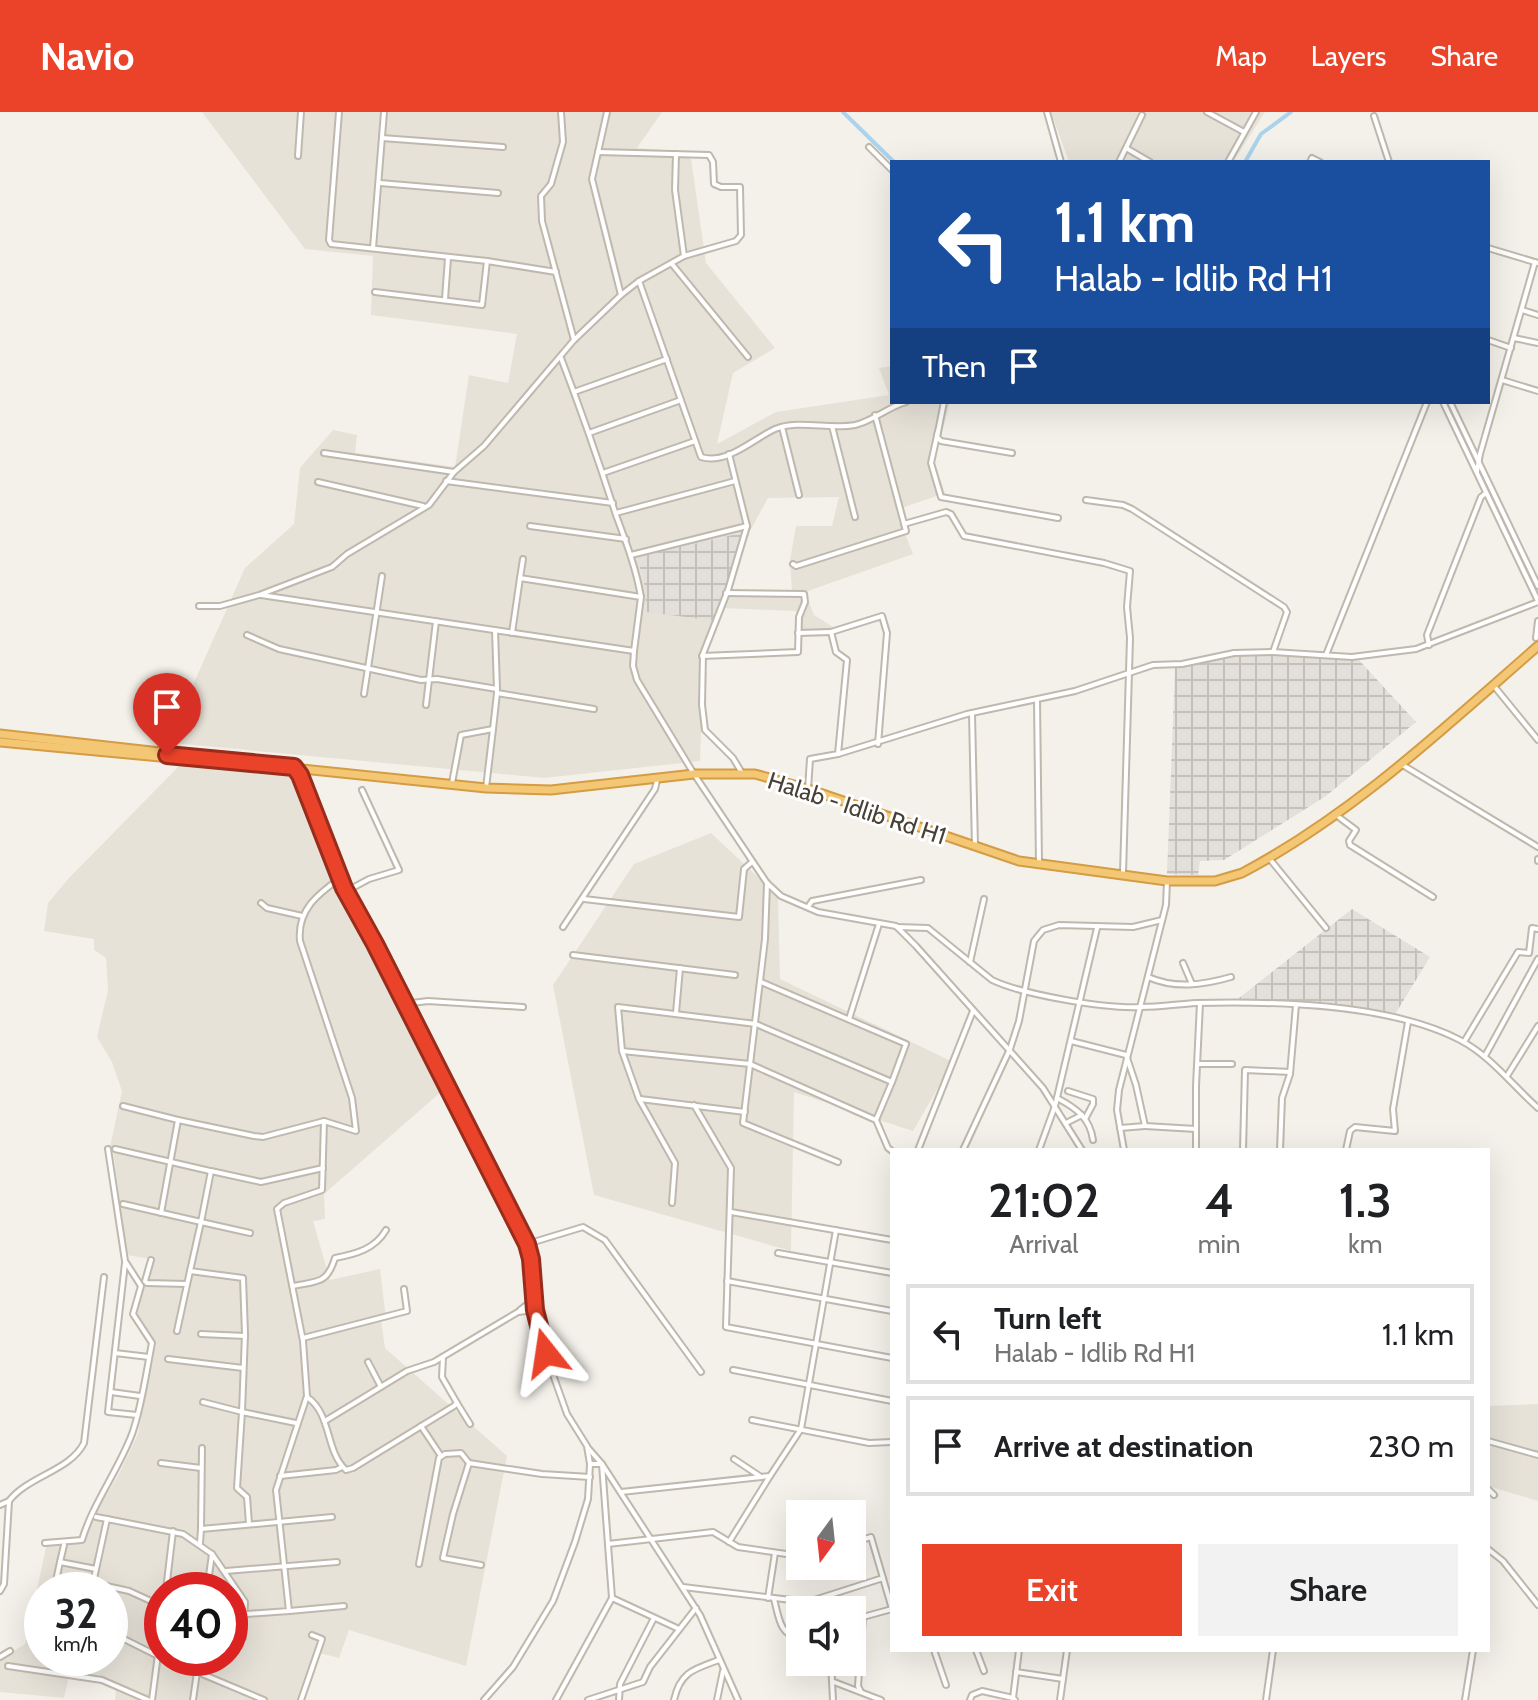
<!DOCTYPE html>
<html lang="en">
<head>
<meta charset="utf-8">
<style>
  :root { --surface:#fff; --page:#f2f2f2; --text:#202124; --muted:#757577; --line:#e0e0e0; --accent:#eb432a }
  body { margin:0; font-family:Cabin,sans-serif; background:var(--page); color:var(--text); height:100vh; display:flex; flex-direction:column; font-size:30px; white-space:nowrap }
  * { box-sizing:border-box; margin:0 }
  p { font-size:26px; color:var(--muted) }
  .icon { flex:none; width:44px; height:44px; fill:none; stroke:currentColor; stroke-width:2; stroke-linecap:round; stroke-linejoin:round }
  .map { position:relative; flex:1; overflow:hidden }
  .panel { position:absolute; left:890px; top:1036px; width:600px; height:504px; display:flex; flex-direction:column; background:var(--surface); border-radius:0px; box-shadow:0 8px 32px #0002 }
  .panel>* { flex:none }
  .guide { position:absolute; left:890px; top:48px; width:600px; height:244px; border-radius:0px; box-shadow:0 8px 32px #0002; background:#1a4fa0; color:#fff; overflow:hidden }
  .needle { width:52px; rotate:195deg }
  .tools { position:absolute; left:786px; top:1388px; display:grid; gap:16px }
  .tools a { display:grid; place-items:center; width:80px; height:80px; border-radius:0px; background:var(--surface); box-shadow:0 8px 32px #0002; font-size:40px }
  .speed { position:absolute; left:24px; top:1460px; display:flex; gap:16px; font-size:40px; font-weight:700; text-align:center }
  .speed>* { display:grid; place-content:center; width:104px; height:104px; border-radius:50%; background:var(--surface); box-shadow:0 8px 32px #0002; line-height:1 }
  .speed small { font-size:20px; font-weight:400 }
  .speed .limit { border:12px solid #d22; background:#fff; color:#111 }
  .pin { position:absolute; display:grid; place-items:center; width:68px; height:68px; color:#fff; margin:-82px -34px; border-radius:50% 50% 50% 0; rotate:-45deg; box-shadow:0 0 8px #0007 }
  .pin .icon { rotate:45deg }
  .me { position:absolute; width:88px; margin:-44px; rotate:345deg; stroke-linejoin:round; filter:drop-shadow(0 0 6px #0008) }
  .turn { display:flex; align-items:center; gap:28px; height:168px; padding:0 32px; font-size:36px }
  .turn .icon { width:104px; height:104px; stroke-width:2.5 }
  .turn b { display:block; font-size:56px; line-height:68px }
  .then { display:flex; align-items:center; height:76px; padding:0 32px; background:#0003; gap:16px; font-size:30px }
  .eta { display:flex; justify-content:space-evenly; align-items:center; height:136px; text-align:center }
  .eta b { font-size:48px; font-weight:600; line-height:56px }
  .cta { display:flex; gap:16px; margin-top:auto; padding:16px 32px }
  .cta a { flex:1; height:92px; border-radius:0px; background:var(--accent); color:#fff; font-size:32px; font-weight:600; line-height:92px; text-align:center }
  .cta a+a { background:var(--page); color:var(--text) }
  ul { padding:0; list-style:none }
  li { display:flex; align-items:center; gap:24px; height:100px; margin:0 16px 12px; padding:0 16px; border:4px solid var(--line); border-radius:0px }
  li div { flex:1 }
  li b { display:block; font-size:30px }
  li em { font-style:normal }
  header { display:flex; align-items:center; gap:48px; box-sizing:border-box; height:112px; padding:0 40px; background:var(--accent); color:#fff }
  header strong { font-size:38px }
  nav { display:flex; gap:44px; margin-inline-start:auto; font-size:28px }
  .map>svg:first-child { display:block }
  .residential { fill:#e7e2d8; fill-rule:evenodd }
  .industrial { fill:url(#industrial-grid) }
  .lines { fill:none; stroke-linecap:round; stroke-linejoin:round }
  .canal { stroke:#abd3ec; stroke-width:4 }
  .minor-casing { stroke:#bfb8ad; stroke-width:8 }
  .highway-casing { stroke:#d39c45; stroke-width:11 }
  .minor { stroke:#fff; stroke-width:4 }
  .highway { stroke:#f4c775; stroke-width:7 }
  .route-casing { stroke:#992c1b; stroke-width:20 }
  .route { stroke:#eb432a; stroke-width:14 }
  .labels { text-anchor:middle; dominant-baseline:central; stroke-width:6; stroke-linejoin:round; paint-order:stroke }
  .street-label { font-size:24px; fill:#474138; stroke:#fff }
</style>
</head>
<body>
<header>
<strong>Navio</strong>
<nav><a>Map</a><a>Layers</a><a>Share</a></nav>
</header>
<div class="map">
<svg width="1538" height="1588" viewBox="0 0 1538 1588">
  <defs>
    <pattern id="industrial-grid" width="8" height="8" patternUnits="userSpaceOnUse" patternTransform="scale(2)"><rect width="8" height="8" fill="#e3e0db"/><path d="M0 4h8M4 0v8" fill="none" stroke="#c4c1bd"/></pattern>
  </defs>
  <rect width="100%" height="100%" fill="#f4f1ea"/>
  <g class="residential">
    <path d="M202,0H662L637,36L690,40L706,151L775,236L733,261L717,332L776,300L889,283L879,256L892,254V290H950L934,350L945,381L896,398L913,442L805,480L814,503L836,517L835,520L795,523L796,499L721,496L729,478L792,480L790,448L796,414H832L839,385L768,386L750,419L637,445L645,475L717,509L704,543L700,649L544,666L173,631L181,600L245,456L294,412L300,356L333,318L357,323L355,341L455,355L469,263L508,271L517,222L371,203L373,144L305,137Z"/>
    <path d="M1051,0H1265L1233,50H1069Z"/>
    <path d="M182,651L291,660L298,671L346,795L370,834L442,979L324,1082L325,1107L313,1109L330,1168L380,1157L386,1207L381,1208L385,1236L507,1344L466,1554L349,1518L339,1546L320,1541L304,1588H115L116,1576L101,1569L69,1565L64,1586L0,1580V1547L25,1532L47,1431L83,1430L92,1405L118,1364L138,1322L156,1230L137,1201L150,1147L127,1143L113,1037L110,1035L122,979L112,950L97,925L108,878L106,846L94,838V827L44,819L48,791L69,766ZM42,1478H110V1546H42ZM162,1478H230V1546H162Z"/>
    <path d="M711,721L778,784L780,867L953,950L913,1019L794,980L791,1139L594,1083L553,873L634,752Z"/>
    <path d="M1538,1292V1389L1488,1374V1294Z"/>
  </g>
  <g class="industrial">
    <path d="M750,419L717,509L646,500L645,475L637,445Z"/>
    <path d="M1238,540L1357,546L1416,610L1326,684L1224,748L1200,749L1198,763L1167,762L1175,556Z"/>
    <path d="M1352,797L1430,845L1394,904L1307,891L1242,890L1239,886Z"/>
  </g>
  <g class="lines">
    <g class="canal">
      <path d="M843,0L894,50"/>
      <path d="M1245,50L1261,22L1291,0"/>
    </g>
    <g class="minor-casing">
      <g id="minor">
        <path d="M339,0L329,128L331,132L487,149L556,160"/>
        <path d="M561,0L563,30L551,72L541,84L542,109L574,228"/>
        <path d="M607,0L592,67L621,183"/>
        <path d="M1047,0L1061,50"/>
        <path d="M1207,0L1244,20"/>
        <path d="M1374,4L1389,50"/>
        <path d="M382,26L503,35"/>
        <path d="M869,35L892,58"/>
        <path d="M1126,36L1150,50"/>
        <path d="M676,42L675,78L684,144"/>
        <path d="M298,44L301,0"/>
        <path d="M1119,50L1142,3"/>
        <path d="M1228,50L1256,0"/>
        <path d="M1310,50L1312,46L1320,50"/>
        <path d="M380,71L498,81"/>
        <path d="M373,136L384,0"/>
        <path d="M1488,136L1538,151"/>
        <path d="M672,152L748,245"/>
        <path d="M639,169L701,345C727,353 753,327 775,317C799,307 829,318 855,313C873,309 888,295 906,290"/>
        <path d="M375,180L482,193L487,149"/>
        <path d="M445,187L448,146"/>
        <path d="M1522,198L1538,203"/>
        <path d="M1514,226L1538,231"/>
        <path d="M1488,228L1511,236"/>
        <path d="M561,246C581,298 599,350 616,403C626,430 636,456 641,485L634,539L633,554L637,568L694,662L767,771L781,784L818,800L896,814L916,834L1043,976L1082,1038"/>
        <path d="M1502,268L1538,279"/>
        <path d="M574,280L667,247"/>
        <path d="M944,290L937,325L941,329L1012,341"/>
        <path d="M1443,290L1538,489"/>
        <path d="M1450,290L1538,474"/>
        <path d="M832,314L855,405"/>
        <path d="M782,315L799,383"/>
        <path d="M938,319L931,351L941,385L1058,406"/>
        <path d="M589,321L681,288"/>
        <path d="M324,341L454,360"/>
        <path d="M729,342L747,414L728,478L703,542L702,593L705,618L733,646L742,661"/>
        <path d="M1477,359L1480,342L1535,150"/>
        <path d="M603,361L695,329"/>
        <path d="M446,369L613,391"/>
        <path d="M318,370L423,394"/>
        <path d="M1086,388L1123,393L1132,397L1284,495L1287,500L1273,540"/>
        <path d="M616,401L735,369"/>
        <path d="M904,412L946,400L951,402L964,424L1104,451L1130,459L1127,495L1130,526L1123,761"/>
        <path d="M530,414L626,427"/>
        <path d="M631,443L747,414"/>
        <path d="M523,447L520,466L641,485"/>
        <path d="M793,452L796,454L906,419L875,303"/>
        <path d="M261,483L634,539"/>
        <path d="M199,494H220L259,483L332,455L347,442L429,393L454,360L484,334L574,228L621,183L639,169L684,144L736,129L741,123L740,75H721L714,72L713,50L709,43L598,40"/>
        <path d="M495,518L497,577"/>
        <path d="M512,521L520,466"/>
        <path d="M798,521L831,520"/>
        <path d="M247,523L279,537L421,568L437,567L497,577V581L594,597"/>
        <path d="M1536,526L1538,509"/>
        <path d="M1429,533L1427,523L1481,385L1486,381"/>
        <path d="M1326,543L1427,290"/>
        <path d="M702,544L798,540L799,505L805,490L804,482L726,481"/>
        <path d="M1494,574L1538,628"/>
        <path d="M364,582L382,464"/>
        <path d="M1037,588L1039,752"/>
        <path d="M426,593L436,509"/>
        <path d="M972,602L975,735"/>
        <path d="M838,642L967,602L1075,579L1153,553L1182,552L1234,541L1273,540L1352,545L1416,537L1538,490"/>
        <path d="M1401,652L1538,735"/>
        <path d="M295,657L302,669L344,776L375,832L529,1135L535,1198L551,1257L567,1302L587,1334L590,1352L588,1387L575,1430L553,1489L513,1555L484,1588"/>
        <path d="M452,671L461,623L493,617L497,581"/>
        <path d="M486,676L493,617"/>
        <path d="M808,677L810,647L838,642L847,548L836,540L831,520L882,504L887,521L878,632"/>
        <path d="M1336,703L1356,718L1349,729L1350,733L1433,785"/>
        <path d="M1269,746L1326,816"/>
        <path d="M1538,747V749"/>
        <path d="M767,771L765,827L743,1011L838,1050"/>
        <path d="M345,780L369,767L399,758L362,678"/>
        <path d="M584,787L739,805L744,757L752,750"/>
        <path d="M261,791L267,796L302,804"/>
        <path d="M808,795L812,789L921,768"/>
        <path d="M563,815L655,677L657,668"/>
        <path d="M897,815L928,816L992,868C1024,883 1106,897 1141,895C1160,895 1178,892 1196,891C1273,889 1391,892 1460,928C1492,945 1512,973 1538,996"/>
        <path d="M573,843L735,863"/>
        <path d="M970,850L984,787"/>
        <path d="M1183,851L1192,872"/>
        <path d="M1148,865C1175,877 1203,873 1231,865"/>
        <path d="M404,892L428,889L523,895"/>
        <path d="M676,901L680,856"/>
        <path d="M849,907L879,812"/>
        <path d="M1071,929L1126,943L1136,973L1145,1014L1120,1016"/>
        <path d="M1464,930L1518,840L1529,841L1532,816L1538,817"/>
        <path d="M622,939L750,952L876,1008L888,1036L892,1039"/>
        <path d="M1485,944L1538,847"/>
        <path d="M1198,952H1232"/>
        <path d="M1507,964L1538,914"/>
        <path d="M1068,979L1093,987V992L1085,1007"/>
        <path d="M1057,986C1076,996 1090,1006 1093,1028"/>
        <path d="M640,987L745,1000"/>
        <path d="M694,993L731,1056L726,1215L892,1246"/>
        <path d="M123,994L178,1008L161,1101"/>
        <path d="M178,1008L254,1024L263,1025L324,1009L356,1019L352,986L300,829C297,798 317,783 340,766"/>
        <path d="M876,1008L892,970"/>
        <path d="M1066,1011L1082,1003"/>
        <path d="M1145,1014L1196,1017"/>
        <path d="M115,1037L210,1059"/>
        <path d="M918,1038L973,899"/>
        <path d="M963,1038L1010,937L1019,909L1034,829L1043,818L1059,813L1133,815L1162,808"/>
        <path d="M1039,1038L1055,994L1097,816"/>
        <path d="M1124,1038L1117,998L1119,978L1166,793L1167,769"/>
        <path d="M1196,1038V974L1200,891"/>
        <path d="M1243,1038L1245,958L1290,960"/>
        <path d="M1280,1038L1282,986L1290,962L1296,893"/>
        <path d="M1346,1038L1350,1019L1355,1015L1395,1019L1393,997L1408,910"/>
        <path d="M672,1091L675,1051L639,987L622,939L618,895L756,912L892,970L906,932L761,870"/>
        <path d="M123,1092L201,1110L211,1059L261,1070L323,1056"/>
        <path d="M731,1100L892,1128"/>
        <path d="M527,1132L583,1115L605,1128L701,1260"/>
        <path d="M778,1141L892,1161"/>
        <path d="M151,1148L145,1169L147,1171L187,1172"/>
        <path d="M125,1151L108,1300L137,1303"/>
        <path d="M727,1169L892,1199"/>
        <path d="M293,1174C318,1169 327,1172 335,1146C356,1142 375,1137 386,1118"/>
        <path d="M520,1198L534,1187"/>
        <path d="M177,1219L190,1159"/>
        <path d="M201,1222L245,1224"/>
        <path d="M303,1226L407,1199L404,1177"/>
        <path d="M115,1241L149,1245"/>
        <path d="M168,1247L243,1256"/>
        <path d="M368,1250L381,1275"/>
        <path d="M733,1258L892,1289"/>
        <path d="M111,1280L140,1284"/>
        <path d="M307,1285C332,1302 325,1339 346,1358L353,1356L454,1294L457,1291L442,1265L443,1245"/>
        <path d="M203,1290L242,1300L245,1222L243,1166L190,1159L201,1110L250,1121"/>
        <path d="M457,1291L470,1312"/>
        <path d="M752,1308L869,1331L892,1330"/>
        <path d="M325,1309L407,1259L434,1250L518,1200L535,1198"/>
        <path d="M421,1314L441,1344"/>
        <path d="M1488,1329L1538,1343"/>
        <path d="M202,1336L201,1417L332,1405"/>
        <path d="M734,1347L761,1365"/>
        <path d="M161,1351L201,1356"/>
        <path d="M590,1352H602L700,1503L738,1588"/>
        <path d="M280,1364L336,1358L342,1355"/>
        <path d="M1488,1377L1494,1383"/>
        <path d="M621,1380L770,1364L801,1317L836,1118"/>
        <path d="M9,1389C28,1364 70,1359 84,1331L104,1165"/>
        <path d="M0,1393L9,1389L4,1472L0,1479"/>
        <path d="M96,1405L107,1407"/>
        <path d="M249,1412L247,1385L237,1376L242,1300L296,1311"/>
        <path d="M729,1430L770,1364"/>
        <path d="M45,1431L82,1428C93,1391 118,1359 132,1322C142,1294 146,1261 152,1231L133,1202L141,1174L125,1149L108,1037"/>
        <path d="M200,1431L201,1417"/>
        <path d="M852,1431L871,1425L892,1497"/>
        <path d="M608,1432L713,1420L738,1435L800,1444"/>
        <path d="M1488,1437L1503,1449L1538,1493"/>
        <path d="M60,1450L64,1433"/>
        <path d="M419,1452L439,1346L445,1342L461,1341L469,1351"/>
        <path d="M481,1453L443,1446L453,1402L469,1351L542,1362L590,1365"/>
        <path d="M226,1459L337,1450"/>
        <path d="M683,1475L808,1490L883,1466"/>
        <path d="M54,1478L60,1450L96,1457"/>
        <path d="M166,1478L173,1419"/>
        <path d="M207,1478L212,1442"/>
        <path d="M612,1486L679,1517"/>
        <path d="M768,1486L775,1441"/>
        <path d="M774,1487C778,1501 780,1528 800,1523"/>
        <path d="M162,1494L129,1479L93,1471L107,1407L183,1422L212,1442L245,1490L243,1526L240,1528L230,1524"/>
        <path d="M289,1499L344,1494"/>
        <path d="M247,1502L289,1499L276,1378L307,1284L303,1229L277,1097L284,1091L322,1078L324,1009"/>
        <path d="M852,1508L892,1497"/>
        <path d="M124,1527L158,1544"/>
        <path d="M934,1538L946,1573"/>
        <path d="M976,1538L984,1559"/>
        <path d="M0,1545L10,1539"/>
        <path d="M164,1546L264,1588"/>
        <path d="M831,1550L833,1588"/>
        <path d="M8,1554L102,1568L148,1588"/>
        <path d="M1016,1560L1063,1567"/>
        <path d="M72,1562L77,1546"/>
        <path d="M834,1570L881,1588"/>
        <path d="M861,1580L858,1574L863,1505"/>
        <path d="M152,1588L162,1512"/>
        <path d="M193,1588L199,1546"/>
        <path d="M301,1588L322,1527L312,1523"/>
        <path d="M556,1588L612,1486L602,1352L588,1336"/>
        <path d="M588,1588L643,1570L650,1555L696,1496"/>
        <path d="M619,1588L620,1572L654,1506"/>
        <path d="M674,1588C680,1560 694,1557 719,1548"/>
        <path d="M717,1588L723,1559"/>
        <path d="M970,1588L972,1583L982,1579L1013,1586"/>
        <path d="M1015,1588L1013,1586L1019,1538"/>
        <path d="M1060,1588L1067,1538"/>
        <path d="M1266,1588L1273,1538"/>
        <path d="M1465,1588L1473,1538"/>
      </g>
    </g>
    <g class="highway-casing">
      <g id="highway">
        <path d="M0,622L160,640L167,643L486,676L551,678L694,662H755L808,677L1019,749L1167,769H1215L1242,761C1352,703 1444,616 1538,534"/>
        <path d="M0,630L160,645L167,643"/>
      </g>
    </g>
    <use href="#minor" class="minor"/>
    <use href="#highway" class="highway"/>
  </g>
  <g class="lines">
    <g class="route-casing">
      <path id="route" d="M167,643L294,655L300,663L344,776L375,832L527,1132L531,1147L535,1198L546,1241"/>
    </g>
    <use href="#route" class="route"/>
  </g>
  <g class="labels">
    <g class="street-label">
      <text transform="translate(857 696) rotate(18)">Halab - Idlib Rd H1</text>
    </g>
  </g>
</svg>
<div class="tools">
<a><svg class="needle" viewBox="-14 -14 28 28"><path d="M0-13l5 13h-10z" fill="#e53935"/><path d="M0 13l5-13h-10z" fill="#757577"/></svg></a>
<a><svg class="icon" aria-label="sound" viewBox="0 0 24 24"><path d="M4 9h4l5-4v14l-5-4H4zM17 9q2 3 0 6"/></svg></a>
</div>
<div class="speed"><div>32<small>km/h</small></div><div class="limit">40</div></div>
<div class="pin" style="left:167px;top:643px;background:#d93025"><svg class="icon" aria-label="arrive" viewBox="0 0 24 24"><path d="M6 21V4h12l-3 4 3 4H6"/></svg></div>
<svg class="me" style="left:546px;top:1241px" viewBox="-20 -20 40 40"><path d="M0-17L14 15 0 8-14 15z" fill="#eb432a" stroke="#fff" stroke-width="4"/></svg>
<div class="guide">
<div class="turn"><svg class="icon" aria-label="left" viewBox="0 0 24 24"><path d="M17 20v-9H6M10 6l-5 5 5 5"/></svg><div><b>1.1 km</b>Halab - Idlib Rd H1</div></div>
<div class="then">Then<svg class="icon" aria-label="arrive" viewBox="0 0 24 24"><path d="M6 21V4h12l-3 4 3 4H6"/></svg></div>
</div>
<section class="panel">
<div class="eta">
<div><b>21:02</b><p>Arrival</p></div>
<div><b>4</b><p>min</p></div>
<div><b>1.3</b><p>km</p></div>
</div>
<ul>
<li><svg class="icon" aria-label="left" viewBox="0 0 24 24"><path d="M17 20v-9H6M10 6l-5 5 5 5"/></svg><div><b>Turn left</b><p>Halab - Idlib Rd H1</p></div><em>1.1 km</em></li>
<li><svg class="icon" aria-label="arrive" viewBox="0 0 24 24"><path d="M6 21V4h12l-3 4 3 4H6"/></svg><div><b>Arrive at destination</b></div><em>230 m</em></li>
</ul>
<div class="cta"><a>Exit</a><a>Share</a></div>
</section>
</div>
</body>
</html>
